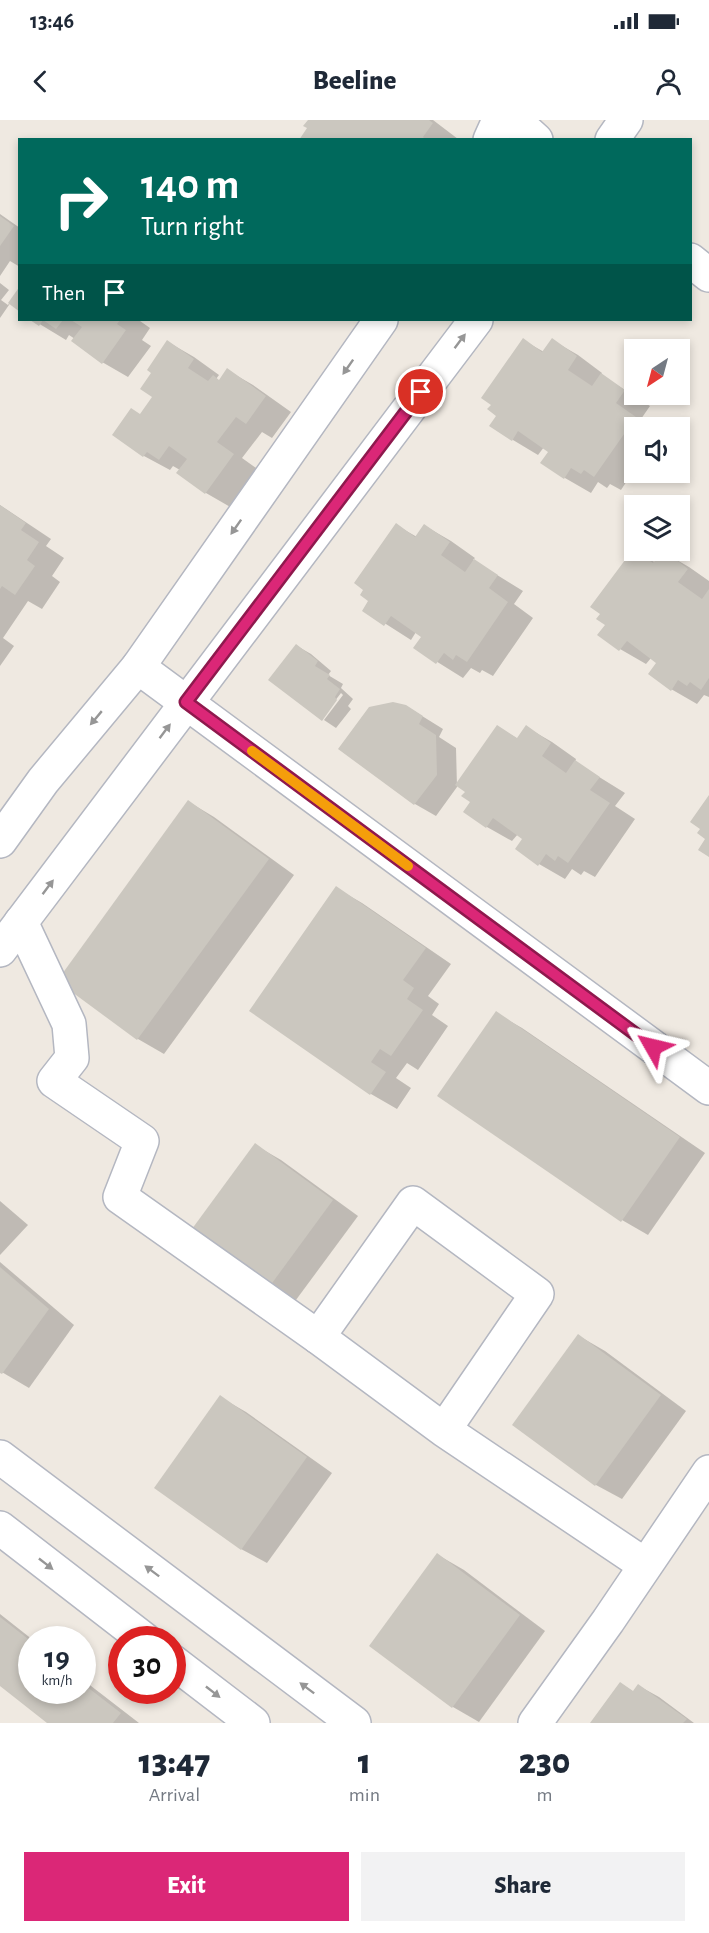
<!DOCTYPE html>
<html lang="en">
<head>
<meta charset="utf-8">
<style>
  :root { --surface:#fff; --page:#f2f2f3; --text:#1f2937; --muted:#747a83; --accent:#db2777 }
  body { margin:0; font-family:"Alegreya Sans",sans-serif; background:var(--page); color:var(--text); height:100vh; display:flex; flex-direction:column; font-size:22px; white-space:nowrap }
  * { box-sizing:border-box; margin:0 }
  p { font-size:20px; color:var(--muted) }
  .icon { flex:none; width:33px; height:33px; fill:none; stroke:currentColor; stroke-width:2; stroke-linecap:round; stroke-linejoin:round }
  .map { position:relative; height:1603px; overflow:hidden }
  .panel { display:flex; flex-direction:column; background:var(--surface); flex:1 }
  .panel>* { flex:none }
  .guide { position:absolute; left:18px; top:18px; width:674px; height:183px; border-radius:0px; box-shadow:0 3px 9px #0003; background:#00695c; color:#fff; overflow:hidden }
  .needle { width:39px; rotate:216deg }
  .buttons { position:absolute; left:624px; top:219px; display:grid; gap:12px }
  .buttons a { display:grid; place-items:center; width:66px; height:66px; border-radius:0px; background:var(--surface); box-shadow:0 3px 9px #0003; font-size:30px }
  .speed { position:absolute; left:18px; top:1506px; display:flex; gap:12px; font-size:30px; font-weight:700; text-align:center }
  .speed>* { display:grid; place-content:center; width:78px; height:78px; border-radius:50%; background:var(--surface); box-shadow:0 3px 9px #0003; line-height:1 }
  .speed small { font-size:15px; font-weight:400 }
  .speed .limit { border:9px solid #d22; background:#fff; color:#111 }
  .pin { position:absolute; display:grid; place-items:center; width:51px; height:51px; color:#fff; margin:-26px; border:3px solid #fff; border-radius:50%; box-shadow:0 2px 6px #0007 }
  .me { position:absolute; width:66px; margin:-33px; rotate:307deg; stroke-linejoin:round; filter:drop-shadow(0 0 4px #0008) }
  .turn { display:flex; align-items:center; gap:21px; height:126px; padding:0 24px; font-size:27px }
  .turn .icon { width:78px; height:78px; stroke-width:2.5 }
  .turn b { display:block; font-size:42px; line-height:51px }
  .then { display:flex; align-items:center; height:57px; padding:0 24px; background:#0003; gap:12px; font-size:22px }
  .eta { display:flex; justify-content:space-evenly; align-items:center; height:102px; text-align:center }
  .eta b { font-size:36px; font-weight:800; line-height:42px }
  .cta { display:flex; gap:12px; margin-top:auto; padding:12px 24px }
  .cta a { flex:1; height:69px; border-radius:0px; background:var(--accent); color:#fff; font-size:24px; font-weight:800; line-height:69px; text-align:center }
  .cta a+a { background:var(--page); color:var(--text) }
  .status { display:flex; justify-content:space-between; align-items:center; height:42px; padding:0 30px; background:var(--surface); direction:ltr }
  .status svg { height:16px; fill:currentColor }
  header { display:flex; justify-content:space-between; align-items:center; height:78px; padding:0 24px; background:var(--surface); font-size:27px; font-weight:800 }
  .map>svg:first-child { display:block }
  .shadow { fill:#0003 }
  .building { fill:#cbc7bf }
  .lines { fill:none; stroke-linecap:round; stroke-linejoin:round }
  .minor-casing { stroke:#b4b7c1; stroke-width:36 }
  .minor { stroke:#fff; stroke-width:33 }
  .oneway { fill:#969696 }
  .route-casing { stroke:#8e194d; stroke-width:15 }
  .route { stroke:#db2777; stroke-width:10 }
  .slow { stroke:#f59e0b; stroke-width:10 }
</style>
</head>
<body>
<div class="status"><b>13:46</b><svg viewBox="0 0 49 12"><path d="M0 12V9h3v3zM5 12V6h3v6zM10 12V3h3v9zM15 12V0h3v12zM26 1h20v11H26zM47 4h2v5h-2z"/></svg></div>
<header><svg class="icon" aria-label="back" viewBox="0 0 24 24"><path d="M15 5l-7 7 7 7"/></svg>Beeline<svg class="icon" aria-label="person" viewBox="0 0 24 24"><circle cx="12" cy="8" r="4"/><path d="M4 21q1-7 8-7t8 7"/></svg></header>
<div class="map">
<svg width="709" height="1603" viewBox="0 0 709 1603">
  <rect width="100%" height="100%" fill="#efe9e1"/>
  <g class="shadow">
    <path d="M309,0H433L458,19L301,20L309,8Z"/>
    <path d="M0,94L20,108V147L10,141L0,156Z"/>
    <path d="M0,163L9,170L1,180L8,185L20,169L0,198Z"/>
    <path d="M33,200H141L140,201L150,208L142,220L151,226L128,257L102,242L75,219L69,215L66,220Z"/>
    <path d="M523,220L544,232L552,220L578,235L602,253L601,255L650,286L641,299L653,308H634V350L621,370L610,364L607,368L598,362L591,373L565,358L551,332L544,327L538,335L513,320L498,295Z"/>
    <path d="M168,222L194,237L219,255L216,259L220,261L227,250L253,265L291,292L272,318L262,312L242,338L259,350L232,388L206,373L180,350L173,346L170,350L144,336L141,296L154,277L153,253Z"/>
    <path d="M0,385L51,419L46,426L64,438L52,456L60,462L42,489L28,481L3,518L14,526L0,546Z"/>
    <path d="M396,405L417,417L425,406L451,421L475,438L473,440L523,471L514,484L533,498L493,556L482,550L480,553L471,548L463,558L415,528L423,517L416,512L411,520L364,490L371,481Z"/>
    <path d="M635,430L656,443L663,432L689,447L709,461V577L704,575L697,584L671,569L658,543L651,538L646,544L620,529L607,505Z"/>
    <path d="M297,526L311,534L331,551L328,555L343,564L341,568L353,579L348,586L351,589L336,608L324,600L343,575L341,573L321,599Z"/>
    <path d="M406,586L443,609L439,617L456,628L457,667L436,696L415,684L340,629Z"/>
    <path d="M498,607L518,619L526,607L552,622L576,639L575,642L625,673L615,686L635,699L595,757L584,751L581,755L572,749L565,759L539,744L525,718L518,714L512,721L487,707L472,682Z"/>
    <path d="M189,682L214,697L294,755L164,934L138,919L59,861Z"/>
    <path d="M336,768L362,783L451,844L428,876L439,884L432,895L448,906L418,950L407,943L396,958L411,968L397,989L371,974L251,891Z"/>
    <path d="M496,893L522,908L705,1033L648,1115L622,1100Z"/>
    <path d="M255,1025L281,1040L358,1096L293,1184L191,1112Z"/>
    <path d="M0,1081L28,1105L0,1135Z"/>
    <path d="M0,1142L74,1205L29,1268L0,1251Z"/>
    <path d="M579,1216L605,1231L686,1291L622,1379L596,1365Z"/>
    <path d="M220,1277L246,1292L332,1353L267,1443L241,1429Z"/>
    <path d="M438,1435L464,1450L545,1511L479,1602L453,1587Z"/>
    <path d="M0,1494L33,1520L32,1570H82V1559L139,1603H49L0,1564Z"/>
    <path d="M621,1564L634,1572L639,1566L659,1577L694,1603H592Z"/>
  </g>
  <g class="building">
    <path d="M308,0H429L433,3L423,17L426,20H299L307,8L303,6Z"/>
    <path d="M0,96L14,106L0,126Z"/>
    <path d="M20,166V192L8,183Z"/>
    <path d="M30,200H63L56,209L43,200L39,206Z"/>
    <path d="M71,200H120L117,204L126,210L102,244L71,221L82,207Z"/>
    <path d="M523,218L542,232L552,218L577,236L568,250L592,266L601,253L625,270L616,283L636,297L594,357L584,350L581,354L571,348L564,359L540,343L548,332L518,311L512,321L489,306L496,296L487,289L491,285L481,278Z"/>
    <path d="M167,220L194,239L188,248L208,261L213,255L219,260L227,248L266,276L246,304L236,297L217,322L234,334L205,374L176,353L187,339L169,326L159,340L147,332L143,337L112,315L131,288L140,294L152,277L140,269L151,253L147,250Z"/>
    <path d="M0,385L26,403L21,410L39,422L27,440L35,446L15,475L2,466L0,469Z"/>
    <path d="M396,403L415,417L424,404L450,422L441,435L465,452L474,439L498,455L489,468L508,482L467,542L456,535L453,540L444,533L436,544L413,528L421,517L391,496L384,506L362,491L368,481L360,475L363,470L354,463Z"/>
    <path d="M634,428V430L653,443L664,430L688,449L678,462L702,479L709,469V558L701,570L690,562L687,566L678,560L671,571L648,554L656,543L627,521L619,531L597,515L605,505L596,499L600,494L590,487Z"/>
    <path d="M296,524L318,541L315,546L330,555L327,559L340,569L335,577L337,580L322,601L268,560Z"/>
    <path d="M393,582L406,585L423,596L419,604L436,615L437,655L414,685L338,629L369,587Z"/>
    <path d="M497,605L517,618L526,605L551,623L542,636L566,653L575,640L600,657L590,670L610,683L568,743L558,736L555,741L546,734L538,746L515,729L522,719L493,698L486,708L463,692L470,682L461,676L465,672L455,665Z"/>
    <path d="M709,675V737L698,730L705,719L697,713L700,709L690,702Z"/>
    <path d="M188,680L269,739L137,920L57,861Z"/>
    <path d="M336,766L426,828L403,860L414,868L407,879L423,890L391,936L380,929L371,942L386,952L370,975L249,891Z"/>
    <path d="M496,891L680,1017L621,1102L437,976Z"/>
    <path d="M255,1023L333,1080L267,1170L189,1113Z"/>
    <path d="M0,1147L49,1189L2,1254L0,1253Z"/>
    <path d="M578,1214L661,1275L595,1366L512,1305Z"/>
    <path d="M220,1275L307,1337L241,1430L154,1368Z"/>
    <path d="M437,1433L520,1495L452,1588L369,1526Z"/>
    <path d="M0,1497L32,1522V1570H82V1563L121,1593L113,1603H47L0,1566Z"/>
    <path d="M620,1562L633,1571L638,1564L687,1599L683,1603H590Z"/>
  </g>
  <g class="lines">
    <g class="minor-casing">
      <g id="minor">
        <path d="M514,0L536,20"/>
        <path d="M490,20L499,0"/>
        <path d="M612,20L626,0"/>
        <path d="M690,140L709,155"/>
        <path d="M138,547L709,968"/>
        <path d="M0,721L43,661L138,547L381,200"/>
        <path d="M21,802L69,904L72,938L54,961L142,1021L120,1077L318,1217"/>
        <path d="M0,830L476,200"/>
        <path d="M444,1310L537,1174L413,1083L318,1217L444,1310L645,1445"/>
        <path d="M0,1337L354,1603"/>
        <path d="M0,1408L145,1520"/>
        <path d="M172,1541L253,1603"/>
        <path d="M535,1603L608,1501L709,1352"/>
      </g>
    </g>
    <use href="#minor" class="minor"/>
  </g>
  <defs><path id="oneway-solid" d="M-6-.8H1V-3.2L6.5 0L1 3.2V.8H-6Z" transform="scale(1.5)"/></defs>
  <g class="oneway">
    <use href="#oneway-solid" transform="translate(460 221) rotate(-53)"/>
    <use href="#oneway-solid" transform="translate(348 247) rotate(125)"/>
    <use href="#oneway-solid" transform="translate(236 407) rotate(125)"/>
    <use href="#oneway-solid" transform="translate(96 598) rotate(130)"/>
    <use href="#oneway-solid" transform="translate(165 611) rotate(-53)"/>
    <use href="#oneway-solid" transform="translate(48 767) rotate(-53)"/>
    <use href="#oneway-solid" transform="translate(46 1444) rotate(38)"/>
    <use href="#oneway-solid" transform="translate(152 1451) rotate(-143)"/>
    <use href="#oneway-solid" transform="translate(307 1568) rotate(-143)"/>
    <use href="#oneway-solid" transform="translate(213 1572) rotate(38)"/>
  </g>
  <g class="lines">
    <g class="route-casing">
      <path id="route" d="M421,272L186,582L653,927"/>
    </g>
    <use href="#route" class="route"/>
    <path class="slow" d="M252,631L408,746"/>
  </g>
</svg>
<div class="buttons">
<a><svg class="needle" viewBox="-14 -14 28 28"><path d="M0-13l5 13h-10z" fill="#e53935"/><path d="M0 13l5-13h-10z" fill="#747a83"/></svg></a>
<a><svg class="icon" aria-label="sound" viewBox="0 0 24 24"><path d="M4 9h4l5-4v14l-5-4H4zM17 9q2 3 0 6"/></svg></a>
<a><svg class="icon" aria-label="layers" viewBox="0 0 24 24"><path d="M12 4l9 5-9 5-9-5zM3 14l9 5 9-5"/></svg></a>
</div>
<div class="speed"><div>19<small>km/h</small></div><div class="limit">30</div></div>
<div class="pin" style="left:421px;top:272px;background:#d93025"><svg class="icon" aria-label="arrive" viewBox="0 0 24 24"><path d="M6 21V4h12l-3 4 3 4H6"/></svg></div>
<svg class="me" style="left:653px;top:927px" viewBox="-20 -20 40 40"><path d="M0-17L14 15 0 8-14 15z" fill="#db2777" stroke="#fff" stroke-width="4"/></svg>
<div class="guide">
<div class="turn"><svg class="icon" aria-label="right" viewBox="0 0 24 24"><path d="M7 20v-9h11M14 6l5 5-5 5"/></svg><div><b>140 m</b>Turn right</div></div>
<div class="then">Then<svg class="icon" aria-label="arrive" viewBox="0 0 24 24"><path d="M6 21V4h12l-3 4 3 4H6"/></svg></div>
</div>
</div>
<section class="panel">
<div class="eta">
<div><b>13:47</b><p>Arrival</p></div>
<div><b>1</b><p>min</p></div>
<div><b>230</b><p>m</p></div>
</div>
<div class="cta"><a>Exit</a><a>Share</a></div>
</section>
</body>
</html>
